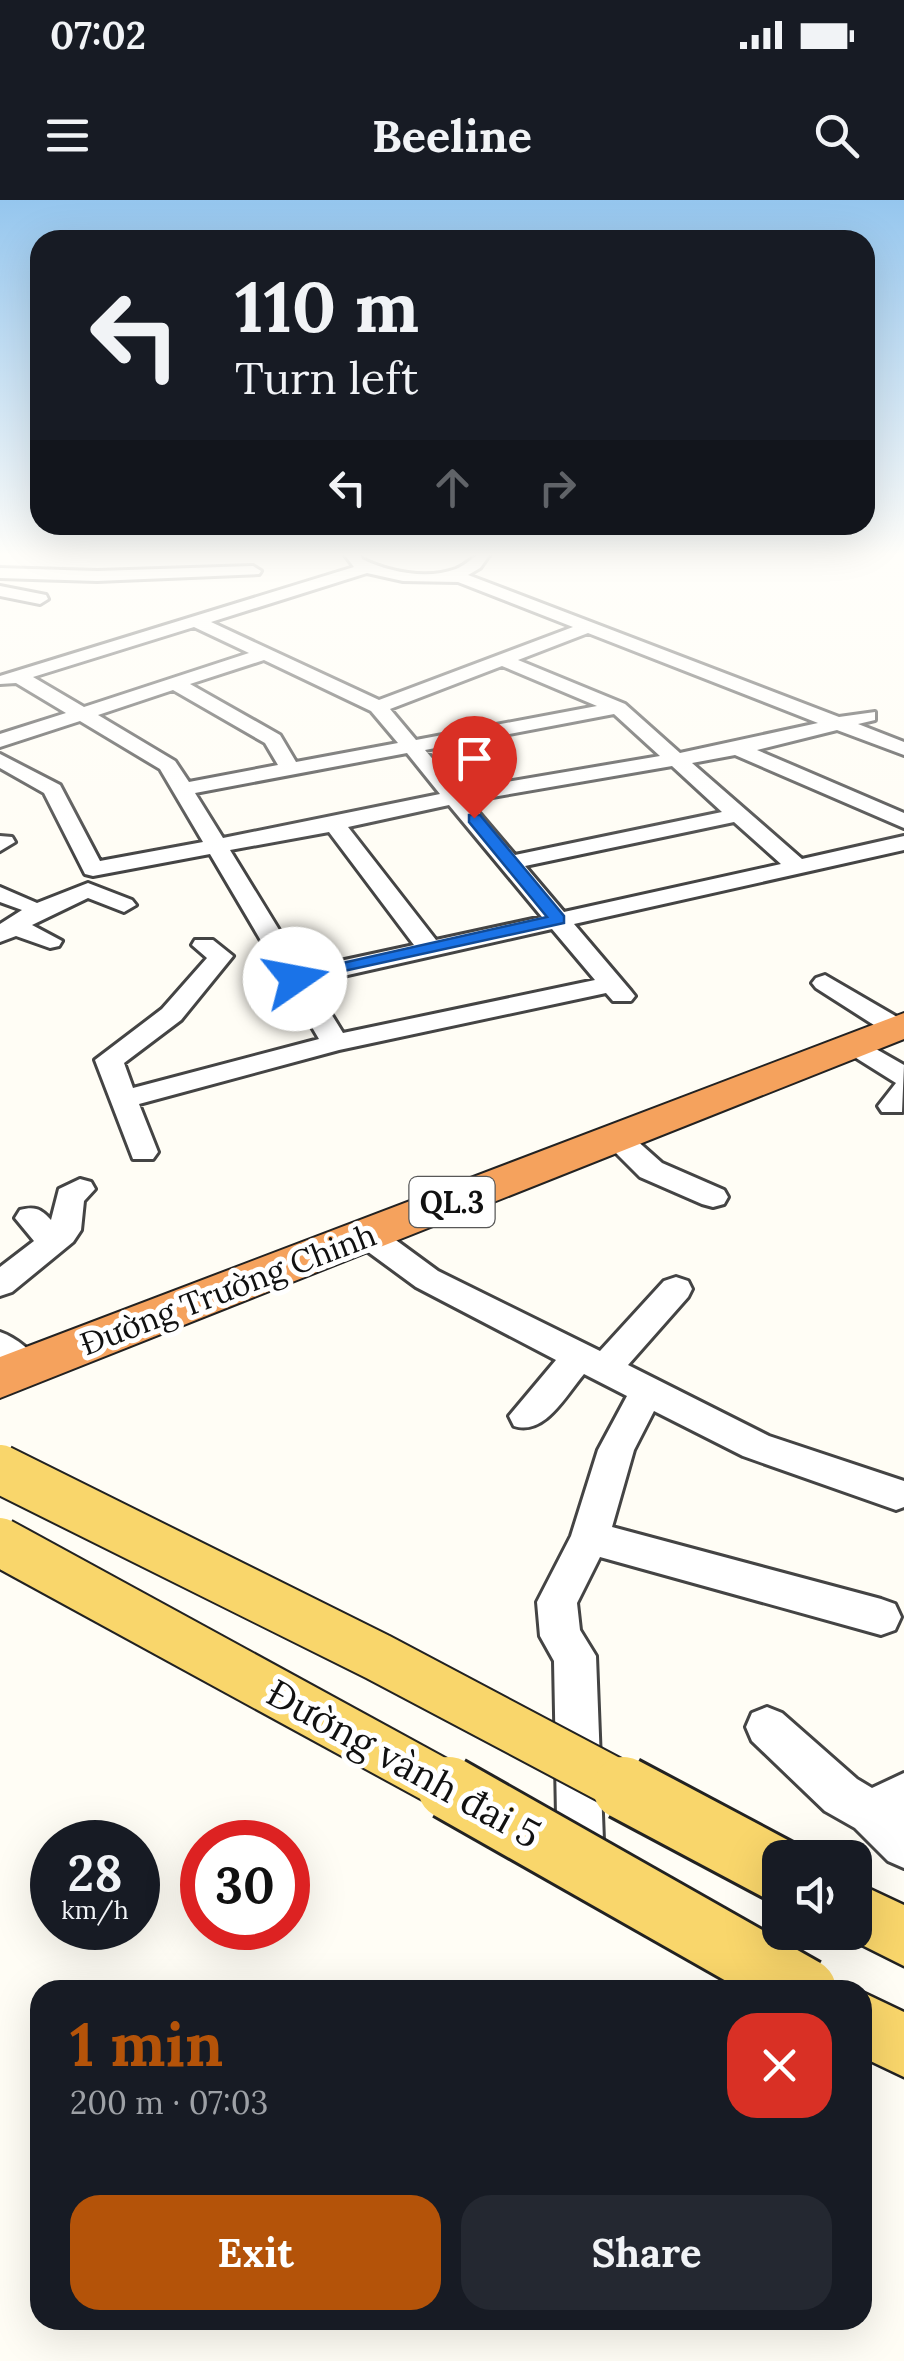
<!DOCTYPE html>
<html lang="en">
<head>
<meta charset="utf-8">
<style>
  :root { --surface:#171b24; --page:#242831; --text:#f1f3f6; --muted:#9ea1a6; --accent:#b45309 }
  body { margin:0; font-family:Lora,serif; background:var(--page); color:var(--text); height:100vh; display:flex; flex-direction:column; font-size:38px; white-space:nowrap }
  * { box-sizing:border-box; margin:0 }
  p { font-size:32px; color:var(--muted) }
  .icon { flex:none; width:55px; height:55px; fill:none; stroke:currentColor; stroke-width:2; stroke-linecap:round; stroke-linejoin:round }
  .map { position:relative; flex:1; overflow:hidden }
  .side { position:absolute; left:30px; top:1780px; width:842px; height:350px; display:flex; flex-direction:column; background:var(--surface); border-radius:30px; box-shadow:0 10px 40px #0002 }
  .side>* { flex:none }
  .hud { position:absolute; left:30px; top:30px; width:845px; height:305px; border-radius:30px; box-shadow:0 10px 40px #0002; background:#171b24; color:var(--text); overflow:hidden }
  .controls { position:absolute; left:762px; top:1640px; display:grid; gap:20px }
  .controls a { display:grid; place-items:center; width:110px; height:110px; border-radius:20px; background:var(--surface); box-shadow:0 10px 40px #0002; font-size:50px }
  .speed { position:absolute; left:30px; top:1620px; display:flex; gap:20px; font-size:50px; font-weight:700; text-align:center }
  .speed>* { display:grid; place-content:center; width:130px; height:130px; border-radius:50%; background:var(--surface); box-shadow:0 10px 40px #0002; line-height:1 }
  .speed small { font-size:25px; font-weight:400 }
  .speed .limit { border:15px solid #d22; background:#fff; color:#111 }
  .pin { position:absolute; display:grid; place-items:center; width:85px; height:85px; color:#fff; margin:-102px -42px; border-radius:50% 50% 50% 0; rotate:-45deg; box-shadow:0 0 10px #0007 }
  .pin .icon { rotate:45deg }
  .me { position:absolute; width:110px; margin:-55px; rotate:78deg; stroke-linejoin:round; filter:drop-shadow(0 0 8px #0008) }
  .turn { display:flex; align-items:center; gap:35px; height:210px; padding:0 40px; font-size:45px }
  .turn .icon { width:130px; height:130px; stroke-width:2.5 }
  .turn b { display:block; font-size:70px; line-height:85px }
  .lanes { display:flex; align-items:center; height:95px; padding:0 40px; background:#0003; justify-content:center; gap:50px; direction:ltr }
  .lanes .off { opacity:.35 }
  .round { display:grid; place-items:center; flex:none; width:105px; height:105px; border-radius:30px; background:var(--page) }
  .overview { display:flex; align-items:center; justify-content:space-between; height:170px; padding:0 40px }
  h1 { font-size:60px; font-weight:700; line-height:75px; color:var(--accent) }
  .action { display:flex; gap:20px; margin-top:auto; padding:20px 40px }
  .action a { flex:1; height:115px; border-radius:30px; background:var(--accent); color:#fff; font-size:40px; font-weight:700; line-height:115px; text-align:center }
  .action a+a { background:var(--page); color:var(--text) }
  .status { display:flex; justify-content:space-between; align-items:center; height:70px; padding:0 50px; background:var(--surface); direction:ltr }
  .status svg { height:28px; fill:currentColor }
  header { display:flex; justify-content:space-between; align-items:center; height:130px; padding:0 40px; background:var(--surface); font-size:45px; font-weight:700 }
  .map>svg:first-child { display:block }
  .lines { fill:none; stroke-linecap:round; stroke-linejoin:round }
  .minor-casing { stroke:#444; stroke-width:6 }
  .major-casing { stroke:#222; stroke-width:5 }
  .highway-casing { stroke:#222; stroke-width:4 }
  .minor { fill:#fff; fill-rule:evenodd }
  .major { fill:#f9d66b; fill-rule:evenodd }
  .highway { fill:#f5a25d; fill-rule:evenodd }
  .major-bridge-far1-casing { stroke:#222; stroke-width:52; stroke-linecap:butt }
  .major-bridge-casing { stroke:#222; stroke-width:68; stroke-linecap:butt }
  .major-bridge-far1 { stroke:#f9d66b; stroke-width:48 }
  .major-bridge { stroke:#f9d66b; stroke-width:62 }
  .route { fill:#1a73e8; stroke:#114b97; stroke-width:2.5 }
  .labels { text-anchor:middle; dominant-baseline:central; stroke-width:10; stroke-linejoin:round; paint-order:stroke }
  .shield { fill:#fff; stroke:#585858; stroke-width:2.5 }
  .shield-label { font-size:30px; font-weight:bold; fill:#111 }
  .street-label { font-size:32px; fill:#111; stroke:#fff }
  .near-street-label { font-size:38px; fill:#111; stroke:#fff }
</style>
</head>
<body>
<div class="status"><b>07:02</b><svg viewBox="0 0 49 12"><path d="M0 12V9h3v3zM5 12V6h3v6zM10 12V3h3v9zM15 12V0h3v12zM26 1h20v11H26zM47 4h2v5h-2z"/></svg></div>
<header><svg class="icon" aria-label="menu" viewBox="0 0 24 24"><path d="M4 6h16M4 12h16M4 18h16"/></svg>Beeline<svg class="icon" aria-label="search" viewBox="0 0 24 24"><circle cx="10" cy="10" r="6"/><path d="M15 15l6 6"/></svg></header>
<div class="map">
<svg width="904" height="2161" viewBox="0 0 904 2161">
  <rect width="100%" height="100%" fill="#fffdf5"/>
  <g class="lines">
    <g class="minor-casing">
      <g id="minor">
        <path d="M344,354H360L362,359C388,372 427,380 456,369C473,362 470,354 490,354L480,368L468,375L839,517L875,512V520L858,524L904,542V555L837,530L757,550L904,613V628L735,555L692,563L802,659L904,636V650L574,724L631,791L635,796L631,801H613L606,793L339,850L139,904L158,952L153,959H133L95,860L162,809L207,758L192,745L195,740H213L233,756L181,820L124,863L133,888L319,839L210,654L93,676L85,674L44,593L0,568V554L60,585L100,661L203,642L160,569L80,521L0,547V534L66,513L16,483L0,484V476L354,367ZM367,373L403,381L458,382L573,427L379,500L211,422ZM194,427L249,453L84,507L33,477ZM588,433L818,523L680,553L625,504L518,460ZM264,460L371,511L398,543L296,562L280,535L190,484ZM502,466L597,506L416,540L390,509ZM173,490L265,543L278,565L189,582L175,561L98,515ZM614,514L660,556L459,590L425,550ZM407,553L440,594L223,638L195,593ZM672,566L722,612L515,655L469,601ZM449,605L542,717L436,740L348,627ZM734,622L781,664L564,712L525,666ZM329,632L414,745L303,769L230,650ZM552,729L595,780L343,833L312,783Z"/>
        <path d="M253,366L261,371L259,374L97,381L0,378V368L97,371Z"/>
        <path d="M0,386L46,395L48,399L40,404L0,396Z"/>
        <path d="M0,636L12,637L15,642L0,651Z"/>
        <path d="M88,683L132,700L136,705L124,712L88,698L32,725L62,741L59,746L50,748L16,736L0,742V724L22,710L0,702V687L37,703Z"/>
        <path d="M825,775L904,821V834H888L816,788L812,783L816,778Z"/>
        <path d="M855,837L904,865L902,912H882L878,906L896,883L845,851L842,845Z"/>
        <path d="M616,929L626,931L662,963L724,990L728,997L724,1004L713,1007L702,1004L640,977L601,938L606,931Z"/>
        <path d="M80,979L91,982L95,989L84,1001L81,1030L73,1042L12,1092L0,1096V1067L34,1041L15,1018L20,1010C35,1006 41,1009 51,1020L59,989Z"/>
        <path d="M367,1024L378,1027L438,1071L600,1151L664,1081L676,1077L688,1081L692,1089L688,1097L628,1165L769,1236L904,1281V1307L896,1310L743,1256L654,1211L634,1250L612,1327L881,1399L895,1404L901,1417L895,1430L881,1435L600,1357L577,1403L580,1430L596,1456L604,1667L597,1683L581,1690L565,1683L558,1667L554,1461L540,1436L537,1402L571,1336L598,1250L627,1196L584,1174C566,1195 545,1236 514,1226L509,1216L556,1160L416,1087L356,1043L351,1035L356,1027Z"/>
        <path d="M0,1132C17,1138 34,1152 42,1168L37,1177C20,1183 13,1177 0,1165Z"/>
        <path d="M767,1507L782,1513L857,1579L872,1588L904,1573V1668L888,1661L855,1628L825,1611L752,1541L746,1527L752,1513Z"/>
      </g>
    </g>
    <g class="major-casing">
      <g id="major">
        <path d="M855,1682L904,1705V1766L836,1732H855Z"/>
        <path d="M862,1792L904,1812V1877L862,1857Z"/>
      </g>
    </g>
    <g class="highway-casing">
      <path id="highway" d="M904,813V839L0,1198V1157Z"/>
    </g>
    <use href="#minor" class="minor"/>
    <use href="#major" class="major"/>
    <use href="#highway" class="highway"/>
    <g class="major-bridge-far1-casing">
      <g id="major-bridge-far1">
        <path d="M0,1269L378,1457L629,1590"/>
        <path d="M0,1342L454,1590"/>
      </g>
    </g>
    <g class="major-bridge-casing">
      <g id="major-bridge">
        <path d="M449,1588L805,1790"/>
        <path d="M624,1588L780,1671"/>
      </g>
    </g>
    <use href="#major-bridge-far1" class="major-bridge-far1"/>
    <use href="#major-bridge" class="major-bridge"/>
  </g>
  <linearGradient id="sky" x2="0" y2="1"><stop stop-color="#95c6ee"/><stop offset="0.54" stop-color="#fffefa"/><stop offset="1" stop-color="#fffefa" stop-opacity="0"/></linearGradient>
  <rect width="904" height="657" fill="url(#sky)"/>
  <path class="route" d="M469,615H480L564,716V723L289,783V775L547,717L469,622Z"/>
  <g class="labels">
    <rect class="shield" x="409.5" y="977" width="85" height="50" rx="8"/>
    <g class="shield-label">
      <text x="452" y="1002">QL.3</text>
    </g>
    <g class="street-label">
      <text transform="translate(228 1089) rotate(-21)">Đường Trường Chinh</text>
    </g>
    <g class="near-street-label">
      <text transform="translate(404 1563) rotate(29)">Đường vành đai 5</text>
    </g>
  </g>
</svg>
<div class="controls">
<a><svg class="icon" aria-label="sound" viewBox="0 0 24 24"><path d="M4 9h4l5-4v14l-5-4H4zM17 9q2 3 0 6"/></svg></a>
</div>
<div class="speed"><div>28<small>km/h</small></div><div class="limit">30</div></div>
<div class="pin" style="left:474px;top:618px;background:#d93025"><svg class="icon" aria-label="arrive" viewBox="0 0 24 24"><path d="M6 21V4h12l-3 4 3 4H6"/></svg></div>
<svg class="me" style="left:295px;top:779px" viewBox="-20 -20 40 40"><circle r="19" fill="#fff"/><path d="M0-13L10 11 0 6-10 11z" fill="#1a73e8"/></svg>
<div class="hud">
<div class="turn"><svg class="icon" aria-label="left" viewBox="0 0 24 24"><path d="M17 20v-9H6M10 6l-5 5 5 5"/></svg><div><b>110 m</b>Turn left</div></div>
<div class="lanes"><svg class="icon" aria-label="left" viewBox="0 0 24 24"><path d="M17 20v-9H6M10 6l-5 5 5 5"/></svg><svg class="icon off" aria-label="ahead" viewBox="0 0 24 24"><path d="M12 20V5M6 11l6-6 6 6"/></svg><svg class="icon off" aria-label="right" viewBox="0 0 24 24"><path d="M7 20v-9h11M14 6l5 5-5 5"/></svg></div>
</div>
<section class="side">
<div class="overview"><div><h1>1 min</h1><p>200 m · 07:03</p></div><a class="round" style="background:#d93025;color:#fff"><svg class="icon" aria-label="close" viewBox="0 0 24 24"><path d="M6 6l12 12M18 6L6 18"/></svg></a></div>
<div class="action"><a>Exit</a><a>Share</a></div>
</section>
</div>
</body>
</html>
